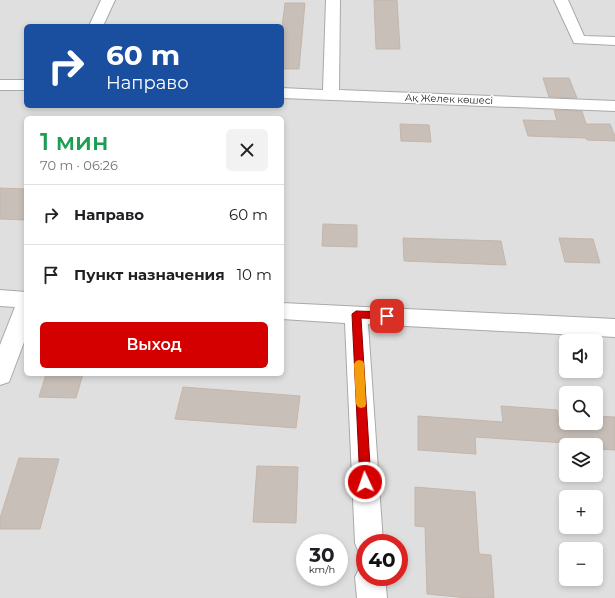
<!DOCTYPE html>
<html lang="ru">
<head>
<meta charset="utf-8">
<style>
  :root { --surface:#fff; --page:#f2f2f2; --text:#202124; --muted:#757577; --line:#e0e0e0; --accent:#d40000 }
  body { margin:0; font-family:Montserrat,sans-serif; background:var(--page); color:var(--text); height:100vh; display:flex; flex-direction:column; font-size:15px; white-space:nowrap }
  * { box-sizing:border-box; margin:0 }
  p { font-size:13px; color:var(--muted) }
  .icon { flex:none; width:22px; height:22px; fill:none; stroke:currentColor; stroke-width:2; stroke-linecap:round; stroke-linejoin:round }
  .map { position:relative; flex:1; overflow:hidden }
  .sheet { position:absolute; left:24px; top:116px; width:260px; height:260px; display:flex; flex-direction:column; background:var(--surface); border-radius:6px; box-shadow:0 2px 6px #0003 }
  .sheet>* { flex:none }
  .hud { position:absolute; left:24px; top:24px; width:260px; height:84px; border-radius:6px; box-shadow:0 2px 6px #0003; background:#1a4fa0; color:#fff; overflow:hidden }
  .buttons { position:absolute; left:559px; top:334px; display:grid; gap:8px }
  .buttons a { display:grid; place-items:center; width:44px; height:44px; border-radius:6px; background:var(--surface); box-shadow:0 2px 6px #0003; font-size:20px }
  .speed { position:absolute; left:296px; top:534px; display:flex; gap:8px; font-size:20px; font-weight:700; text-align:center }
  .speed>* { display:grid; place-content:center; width:52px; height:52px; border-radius:50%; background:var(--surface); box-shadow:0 2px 6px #0003; line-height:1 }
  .speed small { font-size:10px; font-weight:400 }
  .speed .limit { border:6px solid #d22; background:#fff; color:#111 }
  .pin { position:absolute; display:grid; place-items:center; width:34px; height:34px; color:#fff; margin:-17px; border-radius:8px; box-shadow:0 2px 6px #0006 }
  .me { position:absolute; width:44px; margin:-22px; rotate:357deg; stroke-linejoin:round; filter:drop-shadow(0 0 3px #0008) }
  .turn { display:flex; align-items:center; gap:14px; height:84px; padding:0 16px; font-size:18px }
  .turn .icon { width:52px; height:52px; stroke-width:2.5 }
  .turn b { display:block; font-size:28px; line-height:34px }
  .round { display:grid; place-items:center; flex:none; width:42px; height:42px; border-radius:6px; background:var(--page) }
  .summary { display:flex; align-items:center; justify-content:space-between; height:68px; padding:0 16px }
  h1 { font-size:24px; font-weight:600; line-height:30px; color:#1e9e55 }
  .cta { display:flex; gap:8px; margin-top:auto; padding:8px 16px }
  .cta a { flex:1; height:46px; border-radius:6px; background:var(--accent); color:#fff; font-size:16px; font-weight:600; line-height:46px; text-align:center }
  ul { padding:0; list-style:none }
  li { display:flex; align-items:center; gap:12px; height:60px; padding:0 16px; border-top:1px solid var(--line) }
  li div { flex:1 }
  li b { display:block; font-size:15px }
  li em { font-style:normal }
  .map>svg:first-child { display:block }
  .residential { fill:#e0dfdf; fill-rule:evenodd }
  .building { fill:#c7bfb8; stroke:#c4b6ab }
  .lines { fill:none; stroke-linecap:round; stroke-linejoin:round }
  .minor-casing { stroke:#a9a9a9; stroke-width:2 }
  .minor { fill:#fff; fill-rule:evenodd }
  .route { fill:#d40000; stroke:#8a0000 }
  .slow { fill:#f59e0b }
  .labels { text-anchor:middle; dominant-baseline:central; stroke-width:3.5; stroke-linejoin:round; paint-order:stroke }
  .far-street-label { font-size:10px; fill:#222; stroke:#fff }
</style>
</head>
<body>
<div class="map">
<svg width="615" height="598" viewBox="0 0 615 598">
  <rect width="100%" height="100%" fill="#f2efe9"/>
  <path class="residential" d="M0,0H615V598H0ZM26,26H282V106H26ZM26,118H282V374H26ZM566,341H596V371H566ZM566,393H596V423H566ZM566,445H596V475H566ZM566,497H596V527H566ZM305,543H339V577H305ZM365,543H399V577H365ZM566,549H596V579H566Z"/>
  <g class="building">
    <path d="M374,0H397L400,49H376Z"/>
    <path d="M285,3H305L299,69H282V27Z"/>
    <path d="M543,78H569L577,98L549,97Z"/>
    <path d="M554,110L582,111L586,124H610L615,136V141L587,140L586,138L528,136L523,120L557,121Z"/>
    <path d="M400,124L429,125L431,142L401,141Z"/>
    <path d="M0,188L26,189V220L0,219Z"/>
    <path d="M323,224L357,225V247L322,246Z"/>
    <path d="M403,238L501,241L506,265L404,261Z"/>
    <path d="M559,238L593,239L600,263L565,262Z"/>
    <path d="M46,374H83L76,398L39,397Z"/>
    <path d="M183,387L300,396L296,428L175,419Z"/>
    <path d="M501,406L557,410L559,423H596V416L615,417V450L596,449V445L475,437L476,454L418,450V416L503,422Z"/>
    <path d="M19,458L59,459L40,529H0V518Z"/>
    <path d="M257,466L298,467L296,523L253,522Z"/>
    <path d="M415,487L475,492L479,554L491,555L494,598H468L427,594L425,527L415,526Z"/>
  </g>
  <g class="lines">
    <g class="minor-casing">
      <g id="minor">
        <path d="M101,0H115L103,26H89Z"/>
        <path d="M326,0H340L339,90L615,101V111L282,98V88L323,90Z"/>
        <path d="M554,0H568L584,36L615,37V45L574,43Z"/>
        <rect x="0" y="80" width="26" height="10"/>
        <path d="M0,290L26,292V337L9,382L0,385V345L15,307L0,306Z"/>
        <path d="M282,303L615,319V337L368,324L383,543H365V555L359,553L355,543L345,323L282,319Z"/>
        <path d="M365,564V577H385L387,598H357L355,577L360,567Z"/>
      </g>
    </g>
    <use href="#minor" class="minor"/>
  </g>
  <path class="route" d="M356,311L387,312L392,316L387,319L361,318L371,482L369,486L365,487L361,486L360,482L352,314Z"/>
  <path class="slow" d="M359,360L363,361L364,364L366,404L365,407L361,408L358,407L356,404L354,364L356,361Z"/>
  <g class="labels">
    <g class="far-street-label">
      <text transform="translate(449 99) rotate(2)">Ақ Желек көшесі</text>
    </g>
  </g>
</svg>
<div class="buttons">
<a><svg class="icon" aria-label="sound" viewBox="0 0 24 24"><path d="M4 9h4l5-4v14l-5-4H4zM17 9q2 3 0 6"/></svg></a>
<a><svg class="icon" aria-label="search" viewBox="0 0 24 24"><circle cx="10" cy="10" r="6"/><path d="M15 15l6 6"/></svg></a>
<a><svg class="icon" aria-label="layers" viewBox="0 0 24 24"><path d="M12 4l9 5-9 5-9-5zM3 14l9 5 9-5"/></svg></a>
<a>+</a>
<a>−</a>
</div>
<div class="speed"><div>30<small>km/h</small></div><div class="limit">40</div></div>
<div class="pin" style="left:387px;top:316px;background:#d93025"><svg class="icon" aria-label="arrive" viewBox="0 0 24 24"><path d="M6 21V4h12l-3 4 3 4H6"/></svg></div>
<svg class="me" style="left:365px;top:482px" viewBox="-20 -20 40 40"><circle r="17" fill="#d40000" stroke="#fff" stroke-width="3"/><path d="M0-11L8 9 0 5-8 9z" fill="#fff"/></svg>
<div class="hud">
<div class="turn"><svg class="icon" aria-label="right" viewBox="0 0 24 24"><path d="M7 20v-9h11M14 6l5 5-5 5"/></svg><div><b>60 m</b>Направо</div></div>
</div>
<section class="sheet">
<div class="summary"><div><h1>1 мин</h1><p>70 m · 06:26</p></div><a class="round"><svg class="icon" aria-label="close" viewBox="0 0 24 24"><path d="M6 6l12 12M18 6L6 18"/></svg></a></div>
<ul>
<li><svg class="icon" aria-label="right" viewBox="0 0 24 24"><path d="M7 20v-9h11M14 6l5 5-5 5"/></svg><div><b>Направо</b></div><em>60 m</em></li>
<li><svg class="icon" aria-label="arrive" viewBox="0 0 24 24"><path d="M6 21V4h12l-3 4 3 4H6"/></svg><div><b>Пункт назначения</b></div><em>10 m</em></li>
</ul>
<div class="cta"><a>Выход</a></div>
</section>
</div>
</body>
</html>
